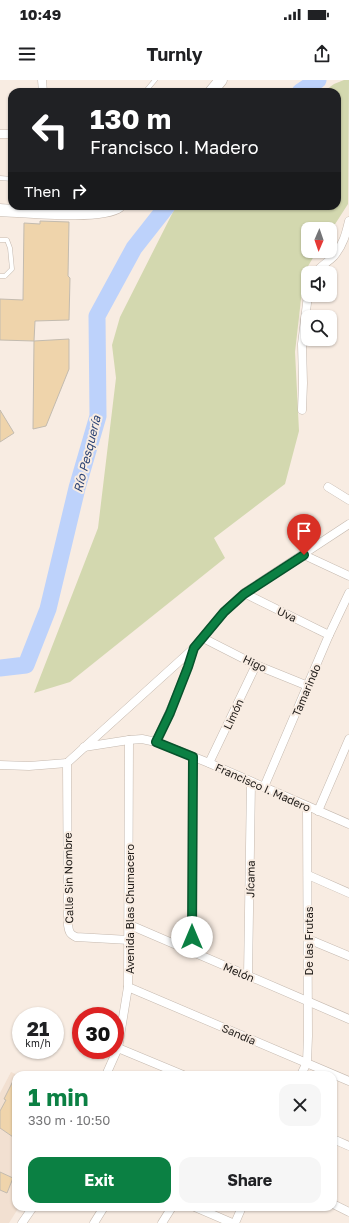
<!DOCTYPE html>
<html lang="en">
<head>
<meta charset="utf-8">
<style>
  :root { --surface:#fff; --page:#f6f6f6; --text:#202124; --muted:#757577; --accent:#0b8043 }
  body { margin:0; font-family:"Golos Text",sans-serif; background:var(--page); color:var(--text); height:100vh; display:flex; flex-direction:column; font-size:15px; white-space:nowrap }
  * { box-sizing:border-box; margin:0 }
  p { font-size:13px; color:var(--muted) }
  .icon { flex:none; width:22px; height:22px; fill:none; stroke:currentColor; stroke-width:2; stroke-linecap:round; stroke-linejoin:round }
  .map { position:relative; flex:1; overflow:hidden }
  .sheet { position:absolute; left:12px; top:991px; width:325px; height:140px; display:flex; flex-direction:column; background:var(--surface); border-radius:12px; box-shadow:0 1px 3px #0004 }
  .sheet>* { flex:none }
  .guide { position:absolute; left:8px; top:8px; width:333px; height:122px; border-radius:12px; box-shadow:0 1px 3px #0004; background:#202124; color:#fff; overflow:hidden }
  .needle { width:26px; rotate:182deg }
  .controls { position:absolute; left:301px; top:142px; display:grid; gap:8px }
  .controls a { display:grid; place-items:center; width:36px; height:36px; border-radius:8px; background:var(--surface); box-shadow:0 1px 3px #0004; font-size:20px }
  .speed { position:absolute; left:12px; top:927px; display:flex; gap:8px; font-size:20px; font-weight:700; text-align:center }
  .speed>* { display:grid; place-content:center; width:52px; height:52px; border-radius:50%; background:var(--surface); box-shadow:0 1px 3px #0004; line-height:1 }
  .speed small { font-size:10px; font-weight:400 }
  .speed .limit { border:6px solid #d22; background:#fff; color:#111 }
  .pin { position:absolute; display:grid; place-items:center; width:34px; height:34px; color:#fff; margin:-41px -17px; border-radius:50% 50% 50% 0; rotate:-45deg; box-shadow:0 0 4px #0007 }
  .pin .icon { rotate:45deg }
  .me { position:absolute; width:44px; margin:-22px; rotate:0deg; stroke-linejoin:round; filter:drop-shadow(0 0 3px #0008) }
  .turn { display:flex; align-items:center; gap:14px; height:84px; padding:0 16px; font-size:18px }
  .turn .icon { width:52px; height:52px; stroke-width:2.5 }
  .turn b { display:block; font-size:28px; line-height:34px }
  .then { display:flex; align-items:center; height:38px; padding:0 16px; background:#0003; gap:8px; font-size:15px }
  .round { display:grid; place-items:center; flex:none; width:42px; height:42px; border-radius:12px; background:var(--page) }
  .overview { display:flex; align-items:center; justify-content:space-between; height:68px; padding:0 16px }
  h1 { font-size:24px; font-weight:700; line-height:30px; color:var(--accent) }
  .primary-button { display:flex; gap:8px; margin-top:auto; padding:8px 16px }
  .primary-button a { flex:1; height:46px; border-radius:12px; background:var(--accent); color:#fff; font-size:16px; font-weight:700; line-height:46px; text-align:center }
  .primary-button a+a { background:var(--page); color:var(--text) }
  .status { display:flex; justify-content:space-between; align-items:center; height:28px; padding:0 20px; background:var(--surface); direction:ltr }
  .status svg { height:11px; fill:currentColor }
  header { display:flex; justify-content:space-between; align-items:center; height:52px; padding:0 16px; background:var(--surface); font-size:18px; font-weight:700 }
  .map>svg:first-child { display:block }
  .built { fill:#f2e0d1 }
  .green { fill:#d3d8af }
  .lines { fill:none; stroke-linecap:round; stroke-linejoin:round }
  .river { stroke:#bdd2fb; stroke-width:17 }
  .building { fill:#efd4ab; stroke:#c3bbaf }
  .lane-casing { stroke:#c5b9af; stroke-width:5 }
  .street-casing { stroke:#c5b9af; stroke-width:9 }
  .secondary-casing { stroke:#c5b9af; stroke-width:13 }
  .lane { stroke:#fff; stroke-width:4 }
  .street { stroke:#fff; stroke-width:8 }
  .secondary { stroke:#fff; stroke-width:12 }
  .route-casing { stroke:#07532c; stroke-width:10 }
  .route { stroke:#0b8043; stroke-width:7 }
  .labels { text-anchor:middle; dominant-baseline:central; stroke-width:4; stroke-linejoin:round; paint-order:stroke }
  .street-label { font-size:11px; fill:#1e1a17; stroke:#f8ece2 }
  .water-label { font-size:12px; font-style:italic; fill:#2a4274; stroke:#f8ece2 }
</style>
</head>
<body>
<div class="status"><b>10:49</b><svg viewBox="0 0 49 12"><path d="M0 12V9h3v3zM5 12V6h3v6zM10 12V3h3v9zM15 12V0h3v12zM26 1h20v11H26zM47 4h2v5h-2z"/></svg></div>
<header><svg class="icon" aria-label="menu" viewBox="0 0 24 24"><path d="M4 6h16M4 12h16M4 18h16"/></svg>Turnly<svg class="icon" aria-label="share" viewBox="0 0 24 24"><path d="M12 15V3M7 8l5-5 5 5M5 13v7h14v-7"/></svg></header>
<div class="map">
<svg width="349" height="1143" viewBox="0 0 349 1143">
  <rect width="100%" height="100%" fill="#f8ece2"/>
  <path class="built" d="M11,992L18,995H16V1127H19L9,1143H0V1013Z"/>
  <path class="green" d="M344,0H349L348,124L330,152V149H308V171H317L304,193L295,272L299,351L285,404L214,458L225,478L70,602L34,613L98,448L116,298L112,265L120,237L176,126H337V12H323L334,4Z"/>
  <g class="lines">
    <g class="river">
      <path d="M300,12L318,0"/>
      <path d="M0,588L26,585L48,529L77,408L98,336L97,236L134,168L167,126"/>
    </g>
  </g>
  <g class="building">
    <path d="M40,141L69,142L68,196L70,198L69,240L35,241L34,261L0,260V219L23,220L24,143L40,144Z"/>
    <path d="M69,259V289L46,346L33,349L34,261Z"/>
    <path d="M0,330L14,353L0,362Z"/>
    <path d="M16,995V1059L0,1048V1031L6,1020L4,1019Z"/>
    <path d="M0,1092L13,1098L7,1113L0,1110Z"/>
  </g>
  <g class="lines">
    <g class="lane-casing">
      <g id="lane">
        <path d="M145,12L155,0"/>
        <path d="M0,98L12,99"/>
        <path d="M0,160H7L10,168L12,189L5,196H0"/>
      </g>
    </g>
    <g class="street-casing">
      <g id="street">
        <path d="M42,0L43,12"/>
        <path d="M0,54H12"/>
        <path d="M315,193C321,186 328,182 334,176C343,165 346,154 349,141"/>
        <path d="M302,330L303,303L302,264L308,215"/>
        <path d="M328,407L349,420"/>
        <path d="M304,475L349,496"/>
        <path d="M244,513L329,555"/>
        <path d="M203,558L256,585L308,606"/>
        <path d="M156,662C170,631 184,601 194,568"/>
        <path d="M84,667L129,660L142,659L156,662L209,683L349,744"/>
        <path d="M67,683L194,568L224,532L244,513L349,444"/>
        <path d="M67,683L68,845C69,851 69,854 76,857L129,860"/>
        <path d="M209,683L256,585"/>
        <path d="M0,685L29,686L67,683"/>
        <path d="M264,707L329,555L349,513"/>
        <path d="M318,731L349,659"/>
        <path d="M308,795L349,813"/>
        <path d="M130,845L349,939"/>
        <path d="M308,859L349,876"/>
        <path d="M192,872L193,677"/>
        <path d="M248,896L251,702"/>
        <path d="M128,907L349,1001"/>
        <path d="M118,968L183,995"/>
        <path d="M106,995L118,968L128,907L129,660"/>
        <path d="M301,995L307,982L308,956L307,726"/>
        <path d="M333,1059L349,1066"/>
        <path d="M333,1124L349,1132"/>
        <path d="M195,1127L232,1143"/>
        <path d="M22,1143L33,1127"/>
        <path d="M94,1143L104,1127"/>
        <path d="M162,1143L172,1127"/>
        <path d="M235,1143L242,1127"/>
      </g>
    </g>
    <g class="secondary-casing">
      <g id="secondary">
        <path d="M211,12L221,0"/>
        <path d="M0,130C25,131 102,139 119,126"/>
      </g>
    </g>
    <use href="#lane" class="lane"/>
    <use href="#street" class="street"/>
    <use href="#secondary" class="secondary"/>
  </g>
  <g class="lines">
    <g class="route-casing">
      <path id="route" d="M192,857L193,677L156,662L170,633L188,587L194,568L224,532L244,514L304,475"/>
    </g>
    <use href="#route" class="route"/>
  </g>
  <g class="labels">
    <g class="street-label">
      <text transform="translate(287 534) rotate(26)">Uva</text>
      <text transform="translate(255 583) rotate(25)">Higo</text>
      <text transform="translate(306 610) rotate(-67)">Tamarindo</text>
      <text transform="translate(233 634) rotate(-65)">Limón</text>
      <text transform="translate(263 707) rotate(24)">Francisco I. Madero</text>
      <text transform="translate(68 798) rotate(-91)">Calle Sin Nombre</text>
      <text transform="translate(250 799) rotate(-89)">Jícama</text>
      <text transform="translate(129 829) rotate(-90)">Avenida Blas Chumacero</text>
      <text transform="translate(308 861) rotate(-90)">De las Frutas</text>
      <text transform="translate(239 892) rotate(23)">Melón</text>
      <text transform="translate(239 954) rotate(23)">Sandía</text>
    </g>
    <g class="water-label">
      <text transform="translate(87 374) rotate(-76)">Río Pesquería</text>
    </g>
  </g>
</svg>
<div class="controls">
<a><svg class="needle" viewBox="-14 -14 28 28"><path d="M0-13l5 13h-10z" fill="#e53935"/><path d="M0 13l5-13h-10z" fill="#757577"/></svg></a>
<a><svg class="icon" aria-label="sound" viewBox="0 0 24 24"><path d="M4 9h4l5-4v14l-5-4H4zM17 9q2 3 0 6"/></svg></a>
<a><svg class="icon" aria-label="search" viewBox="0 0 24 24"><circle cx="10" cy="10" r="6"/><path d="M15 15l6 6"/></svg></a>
</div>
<div class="speed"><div>21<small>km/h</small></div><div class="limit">30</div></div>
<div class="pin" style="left:304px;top:475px;background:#d93025"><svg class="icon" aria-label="arrive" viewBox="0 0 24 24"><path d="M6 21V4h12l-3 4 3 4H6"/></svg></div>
<svg class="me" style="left:192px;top:857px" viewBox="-20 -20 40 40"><circle r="19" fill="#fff"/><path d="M0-13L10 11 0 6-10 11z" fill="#0b8043"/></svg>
<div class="guide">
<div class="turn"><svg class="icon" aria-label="left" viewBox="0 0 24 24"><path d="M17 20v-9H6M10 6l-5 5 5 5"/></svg><div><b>130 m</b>Francisco I. Madero</div></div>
<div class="then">Then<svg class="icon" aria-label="right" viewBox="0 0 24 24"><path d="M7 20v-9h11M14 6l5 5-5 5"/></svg></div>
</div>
<section class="sheet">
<div class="overview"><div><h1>1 min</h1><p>330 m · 10:50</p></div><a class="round"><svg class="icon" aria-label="close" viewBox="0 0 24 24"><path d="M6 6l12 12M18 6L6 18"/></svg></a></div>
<div class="primary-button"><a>Exit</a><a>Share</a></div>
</section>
</div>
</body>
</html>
